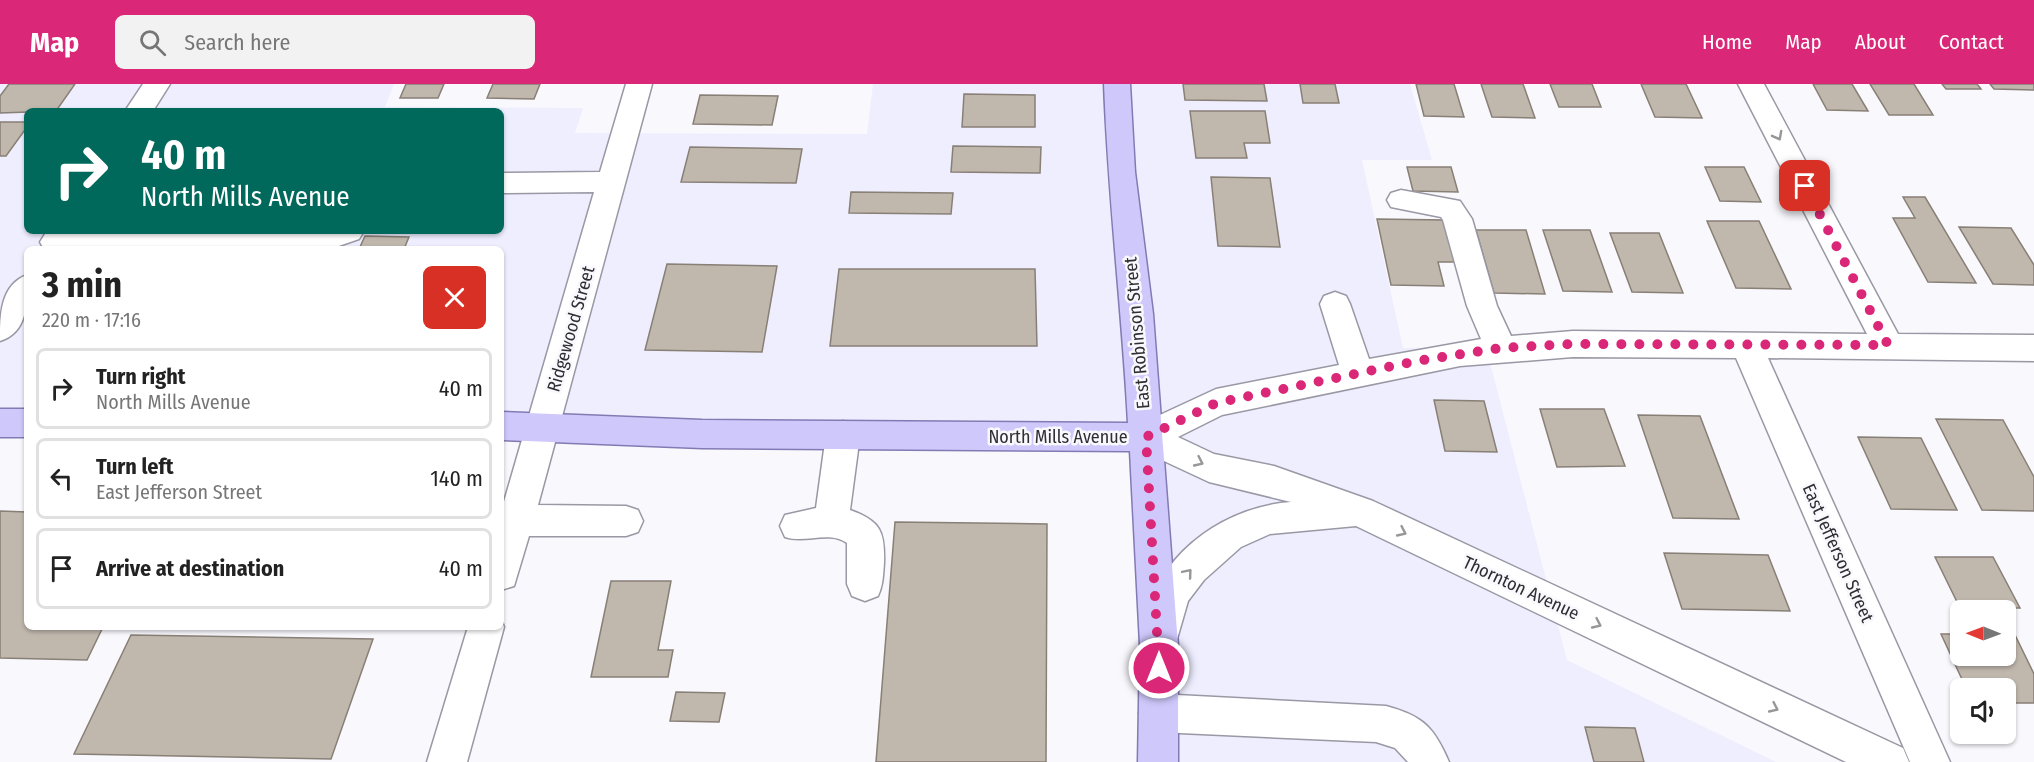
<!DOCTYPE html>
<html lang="en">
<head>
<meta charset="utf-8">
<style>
  :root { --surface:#fff; --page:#f2f2f2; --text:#222; --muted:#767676; --line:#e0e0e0; --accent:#db2777 }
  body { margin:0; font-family:"Fira Sans Condensed",sans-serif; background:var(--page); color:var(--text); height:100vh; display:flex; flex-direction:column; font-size:22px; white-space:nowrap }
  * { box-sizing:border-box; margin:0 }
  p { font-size:20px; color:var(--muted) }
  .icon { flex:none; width:33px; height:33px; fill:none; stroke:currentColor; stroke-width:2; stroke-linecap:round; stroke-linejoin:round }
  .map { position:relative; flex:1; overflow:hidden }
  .side { position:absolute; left:24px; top:162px; width:480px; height:384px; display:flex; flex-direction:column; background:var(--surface); border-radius:9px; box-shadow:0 2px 4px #0004 }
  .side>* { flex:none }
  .hud { position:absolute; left:24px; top:24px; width:480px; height:126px; border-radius:9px; box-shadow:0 2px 4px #0004; background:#00695c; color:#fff; overflow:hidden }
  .needle { width:39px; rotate:271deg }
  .controls { position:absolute; left:1950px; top:516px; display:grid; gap:12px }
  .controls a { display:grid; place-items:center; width:66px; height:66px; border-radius:9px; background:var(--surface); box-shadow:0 2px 4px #0004; font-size:30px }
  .pin { position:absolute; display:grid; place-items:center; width:51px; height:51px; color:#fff; margin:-26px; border-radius:12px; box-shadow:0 3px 9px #0006 }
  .me { position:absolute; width:66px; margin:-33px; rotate:0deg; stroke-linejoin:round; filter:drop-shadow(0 0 4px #0008) }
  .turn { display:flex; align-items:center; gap:21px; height:126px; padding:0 18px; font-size:27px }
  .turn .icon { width:78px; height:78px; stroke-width:2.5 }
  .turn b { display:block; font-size:42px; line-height:51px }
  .round { display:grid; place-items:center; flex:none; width:63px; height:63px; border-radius:9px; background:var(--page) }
  .overview { display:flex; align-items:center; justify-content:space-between; height:102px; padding:0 18px }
  h1 { font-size:36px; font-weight:700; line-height:45px }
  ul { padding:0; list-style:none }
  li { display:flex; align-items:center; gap:18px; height:81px; margin:0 12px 9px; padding:0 6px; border:3px solid var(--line); border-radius:9px }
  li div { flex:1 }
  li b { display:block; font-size:22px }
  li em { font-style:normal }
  header { display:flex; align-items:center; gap:36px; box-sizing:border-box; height:84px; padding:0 30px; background:var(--accent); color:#fff }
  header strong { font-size:28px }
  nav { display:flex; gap:33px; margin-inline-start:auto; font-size:21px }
  .search { width:420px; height:54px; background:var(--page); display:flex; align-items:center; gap:15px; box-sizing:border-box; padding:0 21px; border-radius:9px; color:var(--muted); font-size:22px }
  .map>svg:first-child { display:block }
  .built { fill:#efeeff; fill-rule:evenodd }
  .building { fill:#c0b7ad; stroke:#887f76; stroke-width:1.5 }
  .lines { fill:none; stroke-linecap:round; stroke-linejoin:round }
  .minor-casing { stroke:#9998a4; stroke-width:3 }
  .major-casing { stroke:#827bb3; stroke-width:3 }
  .minor { fill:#fff; fill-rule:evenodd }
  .major { fill:#cfc8fb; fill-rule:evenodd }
  .oneway { stroke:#979699 }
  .route { stroke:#db2777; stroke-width:10; stroke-dasharray:0 18 }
  .labels { text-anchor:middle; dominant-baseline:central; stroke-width:5; stroke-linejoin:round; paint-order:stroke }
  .street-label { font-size:18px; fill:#2f2e33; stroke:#f8f8fd }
</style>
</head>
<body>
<header>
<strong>Map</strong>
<div class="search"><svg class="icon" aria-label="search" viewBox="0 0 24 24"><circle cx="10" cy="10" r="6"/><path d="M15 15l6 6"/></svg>Search here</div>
<nav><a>Home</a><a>Map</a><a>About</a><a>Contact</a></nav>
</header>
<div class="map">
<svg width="2034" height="678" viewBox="0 0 2034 678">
  <rect width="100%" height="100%" fill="#f8f8fd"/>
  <path class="built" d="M0,0H394L385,23L583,24L575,49L867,50L873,0H1410L1432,76H1362L1403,264L1486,263L1567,576L1776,678H1158L1137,340L501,337V165H27V335H0ZM27,27H501V147H27Z"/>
  <g class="building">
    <path d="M9,0H75L56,27L0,29V12Z"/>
    <path d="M406,0H444L438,14H400Z"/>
    <path d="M493,0H540L534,15L487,14Z"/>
    <path d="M1183,0H1264L1267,17L1185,16Z"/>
    <path d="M1300,0H1335L1339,19H1303Z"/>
    <path d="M1416,0H1454L1464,33L1424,32Z"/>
    <path d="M1481,0H1523L1535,34L1492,33Z"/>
    <path d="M1550,0H1592L1601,23H1559Z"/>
    <path d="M1641,0H1686L1702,34L1655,33Z"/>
    <path d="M1813,0H1852L1868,27L1827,26Z"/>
    <path d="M1870,0H1914L1933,31H1889Z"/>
    <path d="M1942,0H1977L1981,5H1946Z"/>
    <path d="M1990,0H2034V6L1994,5Z"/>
    <path d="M964,10L1035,11V43H962Z"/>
    <path d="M700,11L778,12L772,41L693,40Z"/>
    <path d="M1190,27H1265L1270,59H1244L1247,74H1196Z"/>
    <path d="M0,38H27V43L6,72H0Z"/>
    <path d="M953,62L1041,63L1040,89L951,88Z"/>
    <path d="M690,63L802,65L796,99L681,98Z"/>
    <path d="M1407,83H1451L1458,108L1413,107Z"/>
    <path d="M1705,83H1744L1761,118L1720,117Z"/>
    <path d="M1211,93L1270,94L1280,163L1218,162Z"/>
    <path d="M851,108L953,109L951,130L849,129Z"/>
    <path d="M1903,113H1925L1976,199L1928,198L1893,134H1915Z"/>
    <path d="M1377,135L1445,136L1456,178H1438L1444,202L1391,201Z"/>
    <path d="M1707,137H1759L1791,205L1736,204Z"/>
    <path d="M1959,143L2011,144L2034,181V201L1993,200Z"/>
    <path d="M1476,146H1526L1545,210L1494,209Z"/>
    <path d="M1543,146H1590L1612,208L1563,207Z"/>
    <path d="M1610,149H1659L1683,209L1632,208Z"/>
    <path d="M365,152L409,153L404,165H359Z"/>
    <path d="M667,180L777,182L762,268L645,266Z"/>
    <path d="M839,185H1035L1037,262H830Z"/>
    <path d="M1434,316L1484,317L1497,368L1445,367Z"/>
    <path d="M1540,325H1604L1625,382L1557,383Z"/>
    <path d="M1638,331L1700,332L1739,435L1673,434Z"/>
    <path d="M1936,335L2003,336L2034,393V427L1982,426Z"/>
    <path d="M1858,353L1921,354L1957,426L1891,425Z"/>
    <path d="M0,427L27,428V543H103L87,576L0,574Z"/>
    <path d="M895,438L1047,440L1046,678H876Z"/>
    <path d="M1664,469L1768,471L1790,527L1682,525Z"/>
    <path d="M1935,473H1993L2020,524H1960Z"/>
    <path d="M611,497H671L658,566H673L668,593H591Z"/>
    <path d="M1941,550H1960V572H2006V551H2015L2034,590V619H2006V604H1966Z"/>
    <path d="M131,551L373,555L331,675L74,670Z"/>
    <path d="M676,608L725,609L719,638L670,637Z"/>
    <path d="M1585,643L1635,644L1644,678H1594Z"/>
  </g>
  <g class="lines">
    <g class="minor-casing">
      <g id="minor">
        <path d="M143,0H170L153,27H125Z"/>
        <path d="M626,0H652L538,421L626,422L638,426L643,437L638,448L626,452H529L514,502L501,506V428L594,108L501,109V89L600,88Z"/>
        <path d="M1738,0H1764L1898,250L2034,251V277L1768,274L1950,678H1910L1736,274L1573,273L1460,282L1222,331L1178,353L1214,370L1274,382L1373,417L1903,664L1909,678H1846L1356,442L1270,450L1241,463L1204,496L1188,517L1175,562L1162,567L1149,562C1143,549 1146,541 1149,527C1163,465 1230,422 1291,418L1209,398L1134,363L1129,353L1134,343L1216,305L1339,281L1320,220L1324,212L1335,208L1346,212L1350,220L1369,275L1481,255L1467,222L1443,136L1441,133L1391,123L1387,116L1391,109L1401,106L1460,117L1472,135L1497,222L1511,252L1573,247L1867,250Z"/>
        <path d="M55,147H364L359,155L330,165H44L40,158L45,150Z"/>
        <path d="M27,191C27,217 29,248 0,257C0,232 0,201 27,191Z"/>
        <path d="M843,337L855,341L860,351L850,426C881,437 885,448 884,479C883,492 883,501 878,512L865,517L852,512L847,500V459C829,446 805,460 785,453L780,442L785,431L816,424L826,351L831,341Z"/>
        <path d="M501,535L504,543L467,678H427L468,543H501Z"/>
        <path d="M1158,610L1386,622C1423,632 1434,643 1449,678H1408L1395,664L1376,658L1158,648L1144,642L1139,629L1144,616Z"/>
      </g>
    </g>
    <g class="major-casing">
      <g id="major">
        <path d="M1104,0H1130L1135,88L1153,230L1178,561V678H1138L1140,561L1130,367L702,364L501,356V328L702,336L1128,339C1122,226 1108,113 1104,0Z"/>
        <rect x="0" y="325" width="27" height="28"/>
      </g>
    </g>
    <use href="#minor" class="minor"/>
    <use href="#major" class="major"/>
  </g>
  <defs><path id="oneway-chevron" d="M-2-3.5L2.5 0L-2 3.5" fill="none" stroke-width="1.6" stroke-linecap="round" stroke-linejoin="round" transform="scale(1.5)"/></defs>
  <g class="oneway">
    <use href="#oneway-chevron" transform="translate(1778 52) rotate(62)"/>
    <use href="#oneway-chevron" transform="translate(1199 378) rotate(25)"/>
    <use href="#oneway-chevron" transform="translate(1402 448) rotate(25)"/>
    <use href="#oneway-chevron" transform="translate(1188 489) rotate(-50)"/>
    <use href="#oneway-chevron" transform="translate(1597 540) rotate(25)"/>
    <use href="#oneway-chevron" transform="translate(1774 624) rotate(25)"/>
  </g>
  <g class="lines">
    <path class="route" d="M1159,584L1146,353L1216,319L1417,277L1501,264L1573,260L1888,261L1805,102"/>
  </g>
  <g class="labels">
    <g class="street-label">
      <text transform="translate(571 245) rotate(-74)">Ridgewood Street</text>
      <text transform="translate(1137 249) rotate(-95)">East Robinson Street</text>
      <text x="1058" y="353">North Mills Avenue</text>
      <text transform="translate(1838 469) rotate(66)">East Jefferson Street</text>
      <text transform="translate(1521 504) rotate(25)">Thornton Avenue</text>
    </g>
  </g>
</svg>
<div class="controls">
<a><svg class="needle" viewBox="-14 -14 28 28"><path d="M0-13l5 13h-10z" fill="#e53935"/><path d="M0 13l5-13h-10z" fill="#767676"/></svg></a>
<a><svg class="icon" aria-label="sound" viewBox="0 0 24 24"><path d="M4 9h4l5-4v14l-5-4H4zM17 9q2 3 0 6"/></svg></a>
</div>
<div class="pin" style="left:1805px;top:102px;background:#d93025"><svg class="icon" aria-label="arrive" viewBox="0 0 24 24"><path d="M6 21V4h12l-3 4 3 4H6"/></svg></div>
<svg class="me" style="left:1159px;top:584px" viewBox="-20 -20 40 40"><circle r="17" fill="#db2777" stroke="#fff" stroke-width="3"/><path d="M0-11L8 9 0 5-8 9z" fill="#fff"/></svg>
<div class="hud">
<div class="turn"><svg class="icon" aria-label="right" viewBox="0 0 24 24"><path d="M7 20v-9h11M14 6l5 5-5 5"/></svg><div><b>40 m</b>North Mills Avenue</div></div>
</div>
<section class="side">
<div class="overview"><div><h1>3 min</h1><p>220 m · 17:16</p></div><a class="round" style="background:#d93025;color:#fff"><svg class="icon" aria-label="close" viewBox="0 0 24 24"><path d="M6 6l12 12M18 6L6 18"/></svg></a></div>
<ul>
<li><svg class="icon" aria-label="right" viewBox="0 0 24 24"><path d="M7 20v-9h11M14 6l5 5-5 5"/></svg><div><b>Turn right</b><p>North Mills Avenue</p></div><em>40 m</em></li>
<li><svg class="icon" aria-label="left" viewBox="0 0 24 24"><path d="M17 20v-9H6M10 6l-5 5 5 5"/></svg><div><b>Turn left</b><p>East Jefferson Street</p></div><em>140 m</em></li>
<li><svg class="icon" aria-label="arrive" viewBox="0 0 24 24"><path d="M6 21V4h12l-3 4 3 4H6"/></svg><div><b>Arrive at destination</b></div><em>40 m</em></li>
</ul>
</section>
</div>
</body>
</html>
